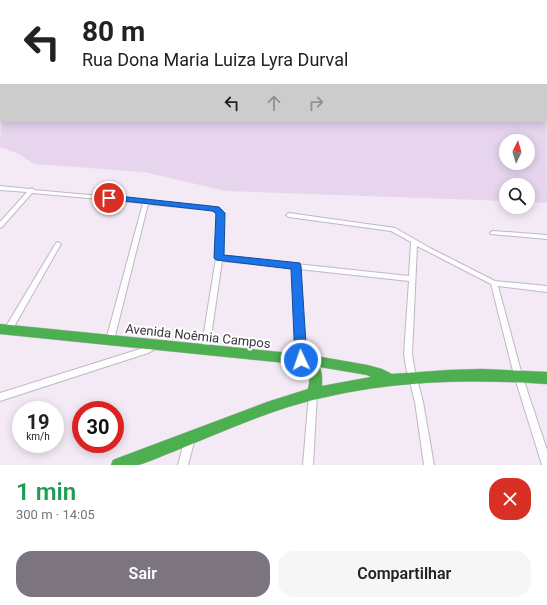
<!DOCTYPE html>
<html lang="pt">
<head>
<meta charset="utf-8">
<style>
  :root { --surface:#fff; --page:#f6f6f6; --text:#222; --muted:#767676; --accent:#7c747f }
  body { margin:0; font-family:Roboto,sans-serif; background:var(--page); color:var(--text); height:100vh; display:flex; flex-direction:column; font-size:15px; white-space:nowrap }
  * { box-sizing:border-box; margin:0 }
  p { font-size:13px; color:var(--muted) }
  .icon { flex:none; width:22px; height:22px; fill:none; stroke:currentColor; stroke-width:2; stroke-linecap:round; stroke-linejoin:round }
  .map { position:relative; height:465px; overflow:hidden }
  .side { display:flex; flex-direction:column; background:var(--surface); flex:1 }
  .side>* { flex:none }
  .hud { position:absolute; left:0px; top:0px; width:547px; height:122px; box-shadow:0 2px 10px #0003; background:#fff; color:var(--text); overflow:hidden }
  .needle { width:26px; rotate:5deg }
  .fabs { position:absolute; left:499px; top:134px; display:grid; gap:8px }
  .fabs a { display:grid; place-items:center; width:36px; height:36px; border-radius:50%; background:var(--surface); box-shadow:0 2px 10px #0003; font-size:20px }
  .speed { position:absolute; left:12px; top:401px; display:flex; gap:8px; font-size:20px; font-weight:700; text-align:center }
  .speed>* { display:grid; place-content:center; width:52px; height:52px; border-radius:50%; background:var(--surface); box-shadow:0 2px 10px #0003; line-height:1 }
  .speed small { font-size:10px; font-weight:400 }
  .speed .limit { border:6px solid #d22; background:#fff; color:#111 }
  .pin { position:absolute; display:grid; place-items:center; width:34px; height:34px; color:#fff; margin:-17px; border:2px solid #fff; border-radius:50%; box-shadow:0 1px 4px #0007 }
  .me { position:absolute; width:44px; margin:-22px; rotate:357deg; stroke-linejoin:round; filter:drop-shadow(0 0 3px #0008) }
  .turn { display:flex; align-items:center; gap:14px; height:84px; padding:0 16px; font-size:18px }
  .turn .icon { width:52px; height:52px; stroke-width:2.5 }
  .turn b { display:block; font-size:28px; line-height:34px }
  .lanes { display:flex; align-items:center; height:38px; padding:0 16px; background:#0003; justify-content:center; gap:20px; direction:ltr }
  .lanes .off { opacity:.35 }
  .round { display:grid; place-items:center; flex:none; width:42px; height:42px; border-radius:16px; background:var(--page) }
  .headline { display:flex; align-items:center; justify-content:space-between; height:68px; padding:0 16px }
  h1 { font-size:24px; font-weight:600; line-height:30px; color:#1e9e55 }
  .action { display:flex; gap:8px; margin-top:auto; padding:8px 16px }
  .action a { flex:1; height:46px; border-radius:16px; background:var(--accent); color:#fff; font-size:16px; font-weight:600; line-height:46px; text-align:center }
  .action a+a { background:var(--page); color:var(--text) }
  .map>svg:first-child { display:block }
  .green { fill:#e6d5ed; fill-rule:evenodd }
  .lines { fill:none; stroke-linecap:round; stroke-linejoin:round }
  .street-casing { stroke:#bfb8c2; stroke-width:2 }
  .fast-casing { stroke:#bfb8c2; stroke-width:1 }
  .street { fill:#fdfcfe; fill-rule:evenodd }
  .fast { fill:#4caf50; fill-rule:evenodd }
  .route { fill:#1a73e8; stroke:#114b97 }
  .labels { text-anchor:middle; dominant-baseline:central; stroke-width:4; stroke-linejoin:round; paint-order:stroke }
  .near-street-label { font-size:13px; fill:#3c343f; stroke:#fff }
</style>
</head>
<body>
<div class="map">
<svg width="547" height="465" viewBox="0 0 547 465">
  <rect width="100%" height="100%" fill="#f3eaf6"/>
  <path class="green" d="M546,111L547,203L528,202V185H506V201L226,191L144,172L34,164L19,154L0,147L1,116V121H546ZM506,141H528V163H506Z"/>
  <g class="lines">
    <g class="street-casing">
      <g id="street">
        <path d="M480,0H482L483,1H481Z"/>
        <rect x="546" y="1" width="1" height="2"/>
        <rect x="0" y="16" width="1" height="2"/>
        <rect x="0" y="23" width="1" height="2"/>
        <rect x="546" y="26" width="1" height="2"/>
        <rect x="0" y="34" width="1" height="3"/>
        <rect x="546" y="35" width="1" height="3"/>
        <rect x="0" y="55" width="1" height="2"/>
        <rect x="0" y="64" width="1" height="2"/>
        <rect x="546" y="67" width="1" height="2"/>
        <rect x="546" y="87" width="1" height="4"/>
        <path d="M0,186L30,189L32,188L34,190L144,200L146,199L148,201L209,206L221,210L222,211V256L409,276L411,242L391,231L289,217L286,215L289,213L395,228L430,248L495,281L547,286V292L498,286L522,375L547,450V465H542L514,375L491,284L417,246L412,354L414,367L423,402L434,465H424L415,402L406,367L404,354L409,281L299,269L305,360L304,362L301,364L298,362L297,360L293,268L222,261L209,350L208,352L205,353L202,352L201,350L216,258V212L209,210L148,204L114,340L113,342L110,343L107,342L106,340L143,203L32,193L2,227L0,228V222L27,192L0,190Z"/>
        <path d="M493,231L547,235V239L491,234L490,233L491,232Z"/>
        <path d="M58,242L61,244L11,332L8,333L5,332L4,330L5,328L56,243Z"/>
        <path d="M156,342L159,343L160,345L159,347L148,353L0,401V393L143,348Z"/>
        <path d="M313,389L316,390L317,393L313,465H303L309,393L310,390Z"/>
        <path d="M190,433L193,435L195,438L188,465H178L185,438L187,435Z"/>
      </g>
    </g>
    <g class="fast-casing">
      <g id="fast">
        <rect x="546" y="102" width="1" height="4"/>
        <rect x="0" y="108" width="1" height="4"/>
        <path d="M0,324L310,355L367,365L382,369L392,374L449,370L482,369L547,372V384C459,378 373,381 288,407C250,419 212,436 175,451C163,455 150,462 138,465C130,465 119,465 111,465L113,460L118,458L267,402L308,389C310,381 310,373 306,365L0,334ZM320,367L367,375L371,377L322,386V376Z"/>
      </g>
    </g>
    <use href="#street" class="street"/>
    <use href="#fast" class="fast"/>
  </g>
  <path class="route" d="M109,195L219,207L225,213L224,255L300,263L301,266L307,360L306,363L301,365L297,363L295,360L291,269L216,260L214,258L216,214L213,211L106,199L105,198Z"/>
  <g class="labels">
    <g class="near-street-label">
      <text transform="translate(198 336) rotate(6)">Avenida Noêmia Campos</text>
    </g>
  </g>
</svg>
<div class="fabs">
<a><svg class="needle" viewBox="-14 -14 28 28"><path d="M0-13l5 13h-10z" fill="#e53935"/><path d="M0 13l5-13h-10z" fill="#767676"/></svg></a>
<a><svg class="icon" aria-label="search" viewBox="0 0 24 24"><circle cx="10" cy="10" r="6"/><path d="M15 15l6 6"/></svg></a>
</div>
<div class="speed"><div>19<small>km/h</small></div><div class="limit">30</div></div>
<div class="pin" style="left:109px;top:198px;background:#d93025"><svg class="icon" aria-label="arrive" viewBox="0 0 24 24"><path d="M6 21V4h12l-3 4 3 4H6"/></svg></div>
<svg class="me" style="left:301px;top:360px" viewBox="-20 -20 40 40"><circle r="17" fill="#1a73e8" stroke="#fff" stroke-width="3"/><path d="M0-11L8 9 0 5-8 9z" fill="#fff"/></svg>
<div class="hud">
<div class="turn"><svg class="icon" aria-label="left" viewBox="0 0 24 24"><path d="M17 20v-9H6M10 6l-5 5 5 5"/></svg><div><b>80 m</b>Rua Dona Maria Luiza Lyra Durval</div></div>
<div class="lanes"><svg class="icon" aria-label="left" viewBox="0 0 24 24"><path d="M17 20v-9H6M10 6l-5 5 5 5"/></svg><svg class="icon off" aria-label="ahead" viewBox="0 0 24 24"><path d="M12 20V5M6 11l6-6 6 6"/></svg><svg class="icon off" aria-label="right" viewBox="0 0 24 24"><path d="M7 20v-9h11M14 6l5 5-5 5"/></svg></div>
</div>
</div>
<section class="side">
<div class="headline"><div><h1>1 min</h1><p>300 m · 14:05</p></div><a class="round" style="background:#d93025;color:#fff"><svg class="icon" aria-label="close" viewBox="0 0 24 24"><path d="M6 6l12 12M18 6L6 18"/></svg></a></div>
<div class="action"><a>Sair</a><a>Compartilhar</a></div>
</section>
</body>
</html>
